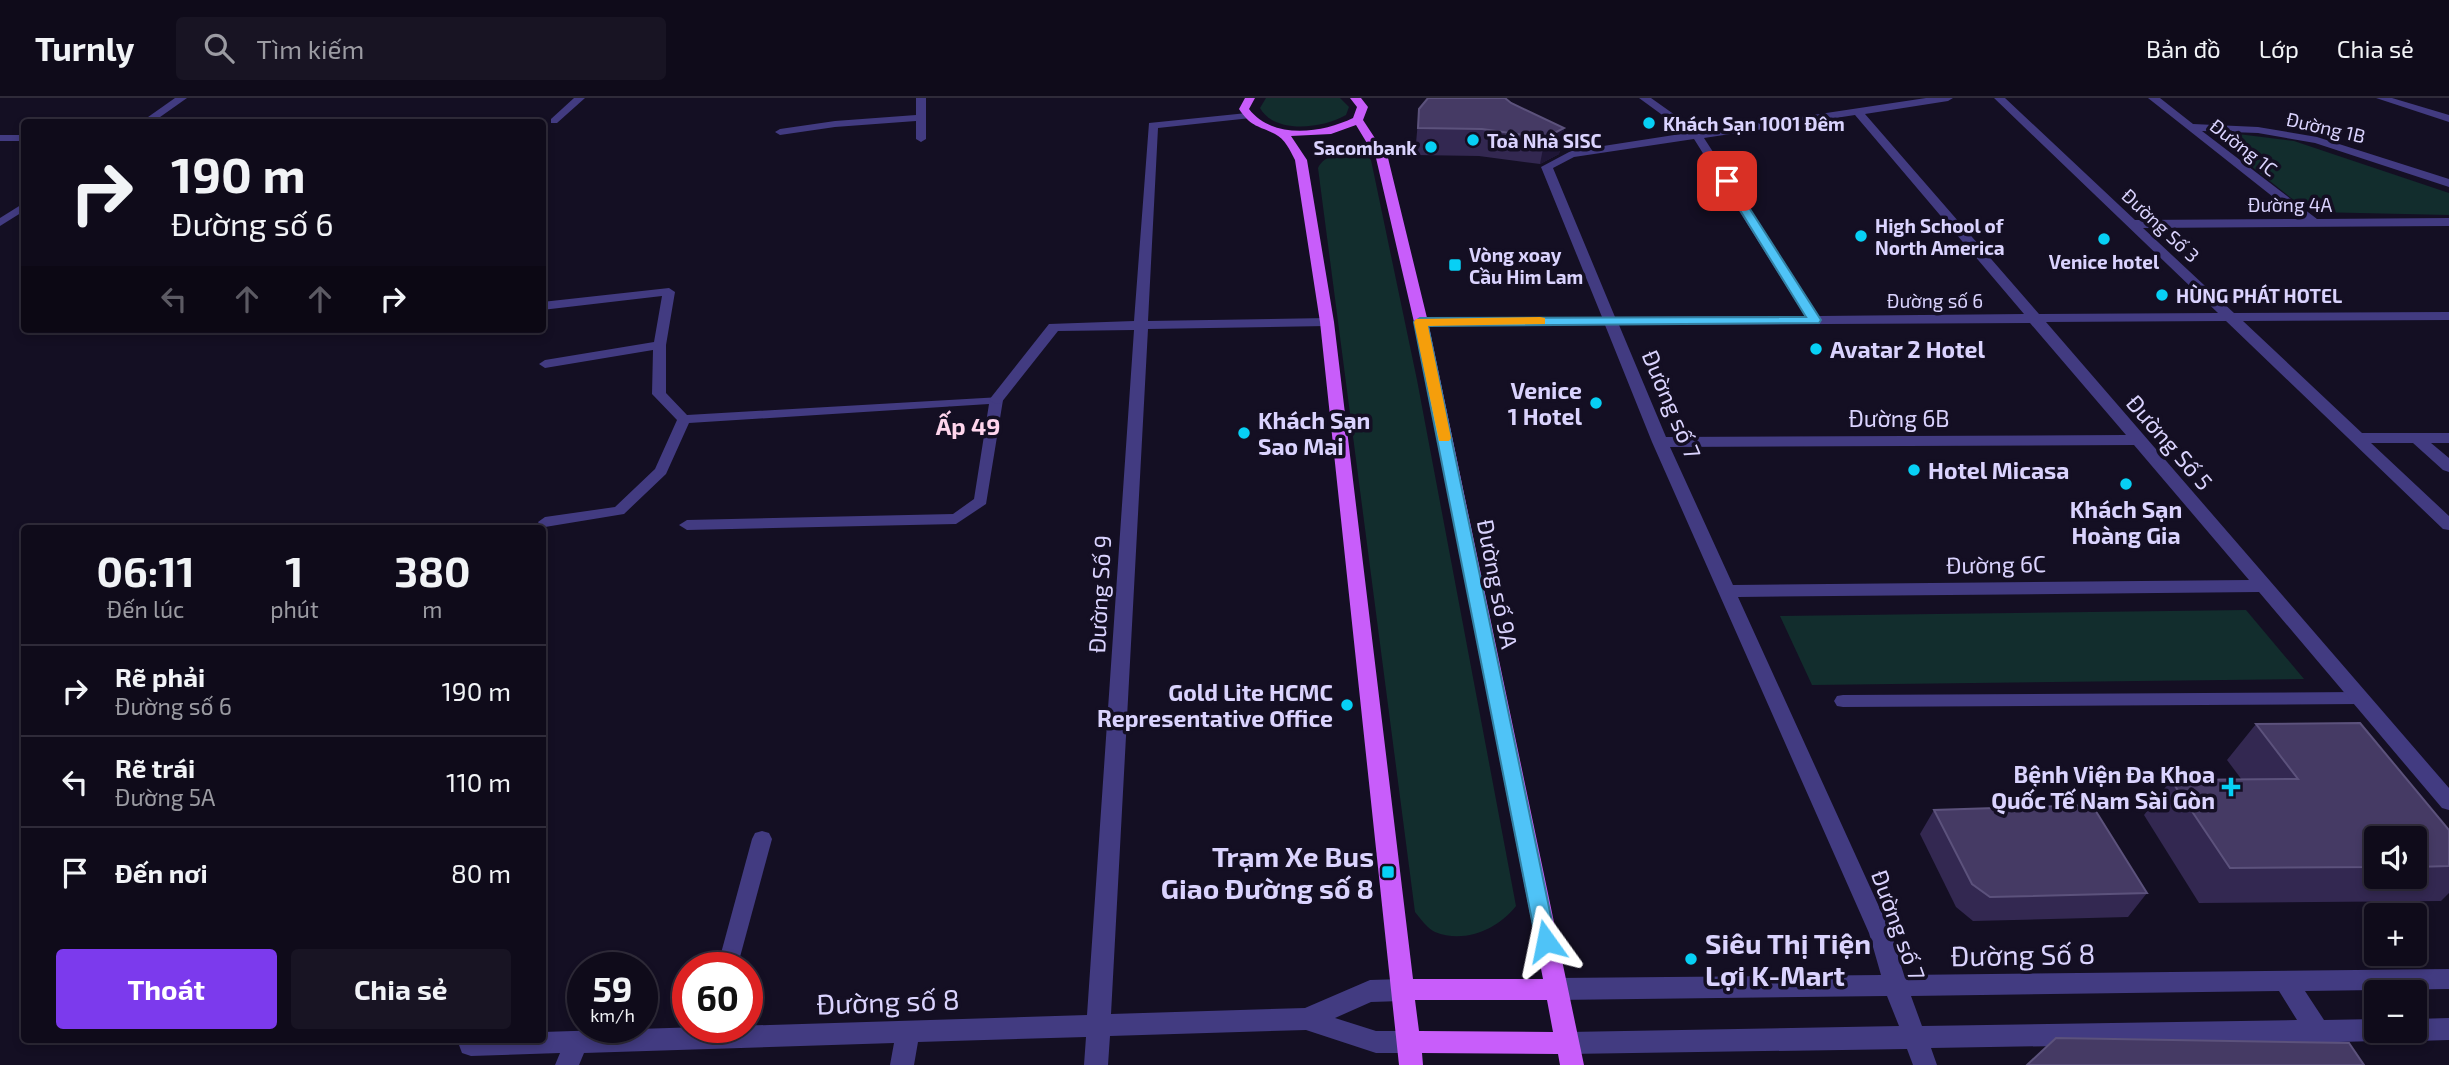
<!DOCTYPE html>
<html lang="vi">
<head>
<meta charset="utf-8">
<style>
  :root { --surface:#0f0b1a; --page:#181423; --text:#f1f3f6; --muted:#9b9ba2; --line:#2f2b39; --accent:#7c3aed }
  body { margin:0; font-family:"Exo 2",sans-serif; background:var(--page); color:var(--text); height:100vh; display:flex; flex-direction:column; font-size:26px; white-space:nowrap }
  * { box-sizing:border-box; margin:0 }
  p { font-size:23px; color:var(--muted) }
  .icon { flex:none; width:38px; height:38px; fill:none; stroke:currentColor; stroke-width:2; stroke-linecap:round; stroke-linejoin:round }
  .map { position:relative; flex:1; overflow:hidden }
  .sheet { position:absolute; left:21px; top:427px; width:525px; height:518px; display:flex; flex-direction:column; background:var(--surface); border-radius:7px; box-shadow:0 4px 10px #0003,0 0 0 2px var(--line) }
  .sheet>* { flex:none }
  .top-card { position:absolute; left:21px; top:21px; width:525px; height:214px; border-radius:7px; box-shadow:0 4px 10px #0003,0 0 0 2px var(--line); background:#0f0b1a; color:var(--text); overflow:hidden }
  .fabs { position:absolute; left:2364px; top:728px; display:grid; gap:14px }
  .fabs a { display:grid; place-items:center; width:63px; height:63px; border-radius:7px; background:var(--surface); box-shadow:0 4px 10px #0003,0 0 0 2px var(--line); font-size:35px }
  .speed { position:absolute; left:567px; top:854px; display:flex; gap:14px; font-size:35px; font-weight:700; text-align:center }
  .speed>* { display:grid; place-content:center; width:91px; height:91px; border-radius:50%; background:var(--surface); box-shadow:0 4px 10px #0003,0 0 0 2px var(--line); line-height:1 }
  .speed small { font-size:18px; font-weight:400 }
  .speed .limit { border:10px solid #d22; background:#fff; color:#111 }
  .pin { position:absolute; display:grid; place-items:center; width:60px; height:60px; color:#fff; margin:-30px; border-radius:14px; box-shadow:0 4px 10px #0006 }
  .me { position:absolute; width:77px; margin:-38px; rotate:348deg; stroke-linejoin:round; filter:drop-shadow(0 0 5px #0008) }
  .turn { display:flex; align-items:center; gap:24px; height:147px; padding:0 35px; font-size:32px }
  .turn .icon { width:91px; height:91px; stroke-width:2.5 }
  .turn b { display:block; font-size:49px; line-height:60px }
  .lanes { display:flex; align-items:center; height:66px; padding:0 35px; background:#0003; justify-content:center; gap:35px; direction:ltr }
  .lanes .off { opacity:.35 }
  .eta { display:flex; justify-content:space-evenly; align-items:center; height:119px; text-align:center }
  .eta b { font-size:42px; font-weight:700; line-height:49px }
  .action { display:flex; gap:14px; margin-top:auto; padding:14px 35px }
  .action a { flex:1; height:80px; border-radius:7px; background:var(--accent); color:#fff; font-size:28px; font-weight:700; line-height:80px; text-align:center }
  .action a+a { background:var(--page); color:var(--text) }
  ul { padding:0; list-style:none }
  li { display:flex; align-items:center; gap:21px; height:91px; padding:0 35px; border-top:2px solid var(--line) }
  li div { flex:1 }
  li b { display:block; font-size:26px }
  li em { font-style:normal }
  header { display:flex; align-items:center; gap:42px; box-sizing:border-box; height:98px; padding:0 35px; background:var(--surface); border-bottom:2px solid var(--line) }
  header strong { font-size:33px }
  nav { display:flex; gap:38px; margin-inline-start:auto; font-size:24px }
  .search { width:490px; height:63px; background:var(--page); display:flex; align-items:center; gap:18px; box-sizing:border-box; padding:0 24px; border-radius:7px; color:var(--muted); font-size:26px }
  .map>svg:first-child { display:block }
  .green { fill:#122d2d }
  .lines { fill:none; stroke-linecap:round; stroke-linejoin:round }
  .service { fill:#423b81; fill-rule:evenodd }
  .minor { fill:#423b81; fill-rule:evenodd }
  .primary { fill:#c85dfa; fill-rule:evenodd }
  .wall { fill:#332851; fill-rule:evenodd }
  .shaded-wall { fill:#1f1637 }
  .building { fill:#453a64; stroke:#5c527c; stroke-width:2 }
  .route { fill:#4fc3f7; stroke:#337fa1; stroke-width:2 }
  .slow { fill:#f59e0b }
  .poi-dot { fill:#07d0f5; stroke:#140f23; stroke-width:2.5 }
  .labels { text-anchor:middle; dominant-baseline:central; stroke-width:7; stroke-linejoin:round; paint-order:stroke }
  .far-poi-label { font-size:19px; font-weight:bold; fill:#dad3fe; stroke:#140f23; text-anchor:start }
  .far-street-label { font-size:19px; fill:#dad3fe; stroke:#140f23 }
  .poi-label { font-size:23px; font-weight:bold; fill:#dad3fe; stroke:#140f23; text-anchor:start }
  .street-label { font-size:23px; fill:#dad3fe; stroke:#140f23 }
  .neighbourhood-label { font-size:24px; font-weight:bold; fill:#fed5ec; stroke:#140f23 }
  .near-poi-label { font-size:28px; font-weight:bold; fill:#dad3fe; stroke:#140f23; text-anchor:end }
  .near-street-label { font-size:28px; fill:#dad3fe; stroke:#140f23 }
</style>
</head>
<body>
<header>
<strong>Turnly</strong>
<div class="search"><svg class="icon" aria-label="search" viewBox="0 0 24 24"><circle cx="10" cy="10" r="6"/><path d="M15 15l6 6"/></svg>Tìm kiếm</div>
<nav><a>Bản đồ</a><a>Lớp</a><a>Chia sẻ</a></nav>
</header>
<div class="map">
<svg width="2449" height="967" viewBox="0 0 2449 967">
  <rect width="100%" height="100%" fill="#140f23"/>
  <g class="green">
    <path d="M1266,0H1340L1349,9L1346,17C1324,30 1275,37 1260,10Z"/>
    <path d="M2230,35L2294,43L2449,95V117L2314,114L2301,108L2216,40L2219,36Z"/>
    <path d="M1354,54L1366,57L1371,62L1417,282L1516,808C1498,831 1465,846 1435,834C1428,831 1420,820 1415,814L1318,70C1325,56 1340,56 1354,54Z"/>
    <path d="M2246,512L2304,581L1812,587L1780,518Z"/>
  </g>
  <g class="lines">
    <g class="service">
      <path d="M574,0H585L557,25H551V21Z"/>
      <path d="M916,0H926V41L921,44L916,41V23L835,29L780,37L775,34L780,31L835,23L916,17Z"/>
      <rect x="0" y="37" width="24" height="6"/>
      <path d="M24,105V113L0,128V120Z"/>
      <path d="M669,190L675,194L666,247V295L687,317L1001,299L1003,302L986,406L956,426L687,432L679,427L687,422L953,416L974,401L989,306L689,325L666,376L624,416L545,429L540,427L538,424L545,419L615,409L655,371L677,322L652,296L653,252L545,270L539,266L545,262L654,244L662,198L542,212V204Z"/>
      <path d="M2359,594L2365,595L2368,600L2365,605L2359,606L1843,609L1837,608L1834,603L1837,598L1843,597Z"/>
      <path d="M762,733L769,735L772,741L737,870H717L752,741L755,735Z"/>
    </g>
    <g class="minor">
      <path d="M175,0H187L153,24H141Z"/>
      <path d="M1639,0H1651L1699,34L1926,0H1953L1948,3L1865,16L2039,216L2218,215L1994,0H2005L2135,122L2301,121L2148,0H2160L2193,26L2258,29L2317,39L2449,81V89L2315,45L2258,35L2202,33L2317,121L2449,120V128L2143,130L2234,215L2449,214V222L2243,223L2362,335H2449V345H2431L2449,360V374L2443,372L2413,345H2371L2449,418V432L2443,431L2226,223L2046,224L2449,690V712L2442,710L2259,494L1738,499L1891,835L1904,877L2449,871V891L2305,893L2324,922L2376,921V933H2388L2384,940L2376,943L2339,944L2352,967H2326L2311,944L1931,950L1937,967H1913L1907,951L1568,956L1560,953L1556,945L1560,937L1568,934L1899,928L1887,898L1556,902L1548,898L1544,891L1548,884L1556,880L1881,877L1869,835L1652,344L1605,227L1421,228L1414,224L1421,220L1602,219L1541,69L1571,53L1687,35ZM1855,17L2024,216L1819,218L1704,40ZM1694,41L1805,218L1615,219L1553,70L1574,59ZM2030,225L2126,337L1666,339L1619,227ZM2134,347L2249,482L1733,487L1670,349ZM2279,893L2297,922L1922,928L1911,898Z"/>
      <path d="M2376,0H2392L2449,17V24Z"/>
      <path d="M1247,15L1251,16V20L1158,30L1148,223L1327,220L1334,224L1327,228L1148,231L1111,916L1305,910L1370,882L1402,881L1410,885L1414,892L1410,899L1402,903L1371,904L1335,920L1376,933H1408L1416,936L1420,944L1416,952L1408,955H1376L1306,932L1110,938L1108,967H1084L1086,939L918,944L914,967H890L894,945L584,955L579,967H555L560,955L471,958L462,955L459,947L461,942H542V934L1087,917L1134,232L1058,233L1001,305L996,306L989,302L1049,226L1134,223L1149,25Z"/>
      <path d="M2449,920V942L2415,943L2407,940L2403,933H2415V921Z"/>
    </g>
    <path class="primary" d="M1245,0H1255L1249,11C1273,42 1322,35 1353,20L1357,9L1350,0H1361L1368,9L1363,22L1388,60L1428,224L1584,967H1560L1558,956L1422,955L1423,967H1399L1320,224L1295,62C1290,52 1285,41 1275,36C1257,27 1251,29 1239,11ZM1356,27L1376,60L1414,224L1543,881H1413L1334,224L1307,62L1291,38L1331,36ZM1415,902H1547L1553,934L1419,933Z"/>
  </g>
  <g class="wall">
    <path d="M1511,5L1564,30L1559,56L1540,66L1479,58L1415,57L1419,11Z"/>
    <path d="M2256,626L2449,732V795L2441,803L2199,805L2144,717L2171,682H2242L2227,662ZM2376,740H2415V779H2376Z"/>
    <path d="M1934,712L2147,795L2128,819L1973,823L1956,809L1920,736Z"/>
  </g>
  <path class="shaded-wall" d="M1564,30L1559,56L1540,66L1545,40Z"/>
  <g class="building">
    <path d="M1428,0H1505L1511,5L1564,30L1545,40L1482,31L1418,30L1419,11Z"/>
    <path d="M2360,625L2449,732V768L2415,769V740H2376V769L2230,770L2171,682L2298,681L2256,626Z"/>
    <path d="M2092,707L2147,795L1990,799L1972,786L1934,712Z"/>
    <path d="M2056,940L2349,945L2364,967H2027Z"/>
  </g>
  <path class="route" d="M1727,80L1732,83L1821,222L1819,225L1428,228L1556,843L1553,850L1546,852L1539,850L1536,843L1414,224L1420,220L1806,219L1722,83Z"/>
  <path class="slow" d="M1540,219L1545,220V226L1428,228L1451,340L1449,343H1439L1414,224L1416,221Z"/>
  <g class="poi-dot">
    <circle cx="1649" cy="25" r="7"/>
    <circle cx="1473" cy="42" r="7"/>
    <circle cx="1431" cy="49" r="7"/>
    <circle cx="1861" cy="138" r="7"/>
    <circle cx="2104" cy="141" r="7"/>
    <rect x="1448" y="160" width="14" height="14" rx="3.5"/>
    <circle cx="2162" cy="197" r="7"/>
    <circle cx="1816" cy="251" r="7"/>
    <circle cx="1596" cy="305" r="7"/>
    <circle cx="1244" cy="335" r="7"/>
    <circle cx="1914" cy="372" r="7"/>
    <circle cx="2126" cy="386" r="7"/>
    <circle cx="1347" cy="607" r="7"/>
    <path d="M2227.5 678.5h7v7h7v7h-7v7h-7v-7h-7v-7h7z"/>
    <rect x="1381" y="767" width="14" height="14" rx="3.5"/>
    <circle cx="1691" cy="861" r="7"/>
  </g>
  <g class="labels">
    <g class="far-poi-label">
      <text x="1663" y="25">Khách Sạn 1001 Đêm</text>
      <text x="1487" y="42">Toà Nhà SISC</text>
      <text x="1417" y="49" text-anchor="end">Sacombank</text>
      <text x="1875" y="127">High School of<tspan x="1875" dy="22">North America</tspan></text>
      <text x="1469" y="156">Vòng xoay<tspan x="1469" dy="22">Cầu Him Lam</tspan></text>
      <text x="2104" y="163" text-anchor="middle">Venice hotel</text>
      <text x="2176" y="197">HÙNG PHÁT HOTEL</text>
    </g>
    <g class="far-street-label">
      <text transform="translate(2326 29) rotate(13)">Đường 1B</text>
      <text transform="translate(2244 49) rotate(38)">Đường 1C</text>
      <text x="2290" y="106">Đường 4A</text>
      <text transform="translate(2161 127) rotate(43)">Đường Số 3</text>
      <text x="1935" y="202">Đường số 6</text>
    </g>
    <g class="poi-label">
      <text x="1830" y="251">Avatar 2 Hotel</text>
      <text x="1582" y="292" text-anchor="end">Venice<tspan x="1582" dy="26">1 Hotel</tspan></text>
      <text x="1258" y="322">Khách Sạn<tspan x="1258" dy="26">Sao Mai</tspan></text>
      <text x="1928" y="372">Hotel Micasa</text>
      <text x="2126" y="411" text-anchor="middle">Khách Sạn<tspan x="2126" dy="26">Hoàng Gia</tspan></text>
      <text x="1333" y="594" text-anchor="end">Gold Lite HCMC<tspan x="1333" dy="26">Representative Office</tspan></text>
      <text x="2215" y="676" text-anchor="end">Bệnh Viện Đa Khoa<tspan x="2215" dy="26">Quốc Tế Nam Sài Gòn</tspan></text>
    </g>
    <g class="street-label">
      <text transform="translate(1672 306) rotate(67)">Đường số 7</text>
      <text x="1899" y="320">Đường 6B</text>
      <text transform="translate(2170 344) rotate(49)">Đường Số 5</text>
      <text transform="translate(1996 466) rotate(-1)">Đường 6C</text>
      <text transform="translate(1498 486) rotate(79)">Đường số 9A</text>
      <text transform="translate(1099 496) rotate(-87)">Đường Số 9</text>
      <text transform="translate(1899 827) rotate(70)">Đường số 7</text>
    </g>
    <g class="neighbourhood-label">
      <text x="968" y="327">Ấp 49</text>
    </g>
    <g class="near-poi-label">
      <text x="1374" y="758">Trạm Xe Bus<tspan x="1374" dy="32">Giao Đường số 8</tspan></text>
      <text x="1705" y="845" text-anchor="start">Siêu Thị Tiện<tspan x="1705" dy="32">Lợi K-Mart</tspan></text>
    </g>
    <g class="near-street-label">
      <text transform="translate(2023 856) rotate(-1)">Đường Số 8</text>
      <text transform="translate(888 903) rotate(-2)">Đường số 8</text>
    </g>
  </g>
</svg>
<div class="fabs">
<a><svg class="icon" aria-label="sound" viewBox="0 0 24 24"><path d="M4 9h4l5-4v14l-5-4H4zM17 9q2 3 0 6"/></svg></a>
<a>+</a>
<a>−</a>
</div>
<div class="speed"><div>59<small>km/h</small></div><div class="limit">60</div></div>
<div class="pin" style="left:1727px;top:83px;background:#d93025"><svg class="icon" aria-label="arrive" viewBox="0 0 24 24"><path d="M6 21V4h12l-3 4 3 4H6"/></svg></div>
<svg class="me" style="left:1546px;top:843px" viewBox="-20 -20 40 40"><path d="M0-17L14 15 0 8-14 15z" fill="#4fc3f7" stroke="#fff" stroke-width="4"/></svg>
<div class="top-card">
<div class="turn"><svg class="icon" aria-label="right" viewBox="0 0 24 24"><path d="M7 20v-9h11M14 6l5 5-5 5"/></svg><div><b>190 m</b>Đường số 6</div></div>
<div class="lanes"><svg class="icon off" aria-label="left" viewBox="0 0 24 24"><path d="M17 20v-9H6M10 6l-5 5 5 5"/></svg><svg class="icon off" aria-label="ahead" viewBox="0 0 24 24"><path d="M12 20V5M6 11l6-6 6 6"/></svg><svg class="icon off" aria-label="ahead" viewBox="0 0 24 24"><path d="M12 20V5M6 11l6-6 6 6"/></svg><svg class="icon" aria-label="right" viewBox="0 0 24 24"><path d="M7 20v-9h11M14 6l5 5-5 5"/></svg></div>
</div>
<section class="sheet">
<div class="eta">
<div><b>06:11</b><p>Đến lúc</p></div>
<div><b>1</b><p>phút</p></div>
<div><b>380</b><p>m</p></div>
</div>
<ul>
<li><svg class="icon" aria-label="right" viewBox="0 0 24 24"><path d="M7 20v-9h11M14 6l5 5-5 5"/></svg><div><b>Rẽ phải</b><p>Đường số 6</p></div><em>190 m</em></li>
<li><svg class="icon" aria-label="left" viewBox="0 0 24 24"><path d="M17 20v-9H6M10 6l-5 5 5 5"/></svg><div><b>Rẽ trái</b><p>Đường 5A</p></div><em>110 m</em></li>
<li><svg class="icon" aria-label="arrive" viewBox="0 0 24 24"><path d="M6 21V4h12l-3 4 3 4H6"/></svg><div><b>Đến nơi</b></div><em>80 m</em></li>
</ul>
<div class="action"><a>Thoát</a><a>Chia sẻ</a></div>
</section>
</div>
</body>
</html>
